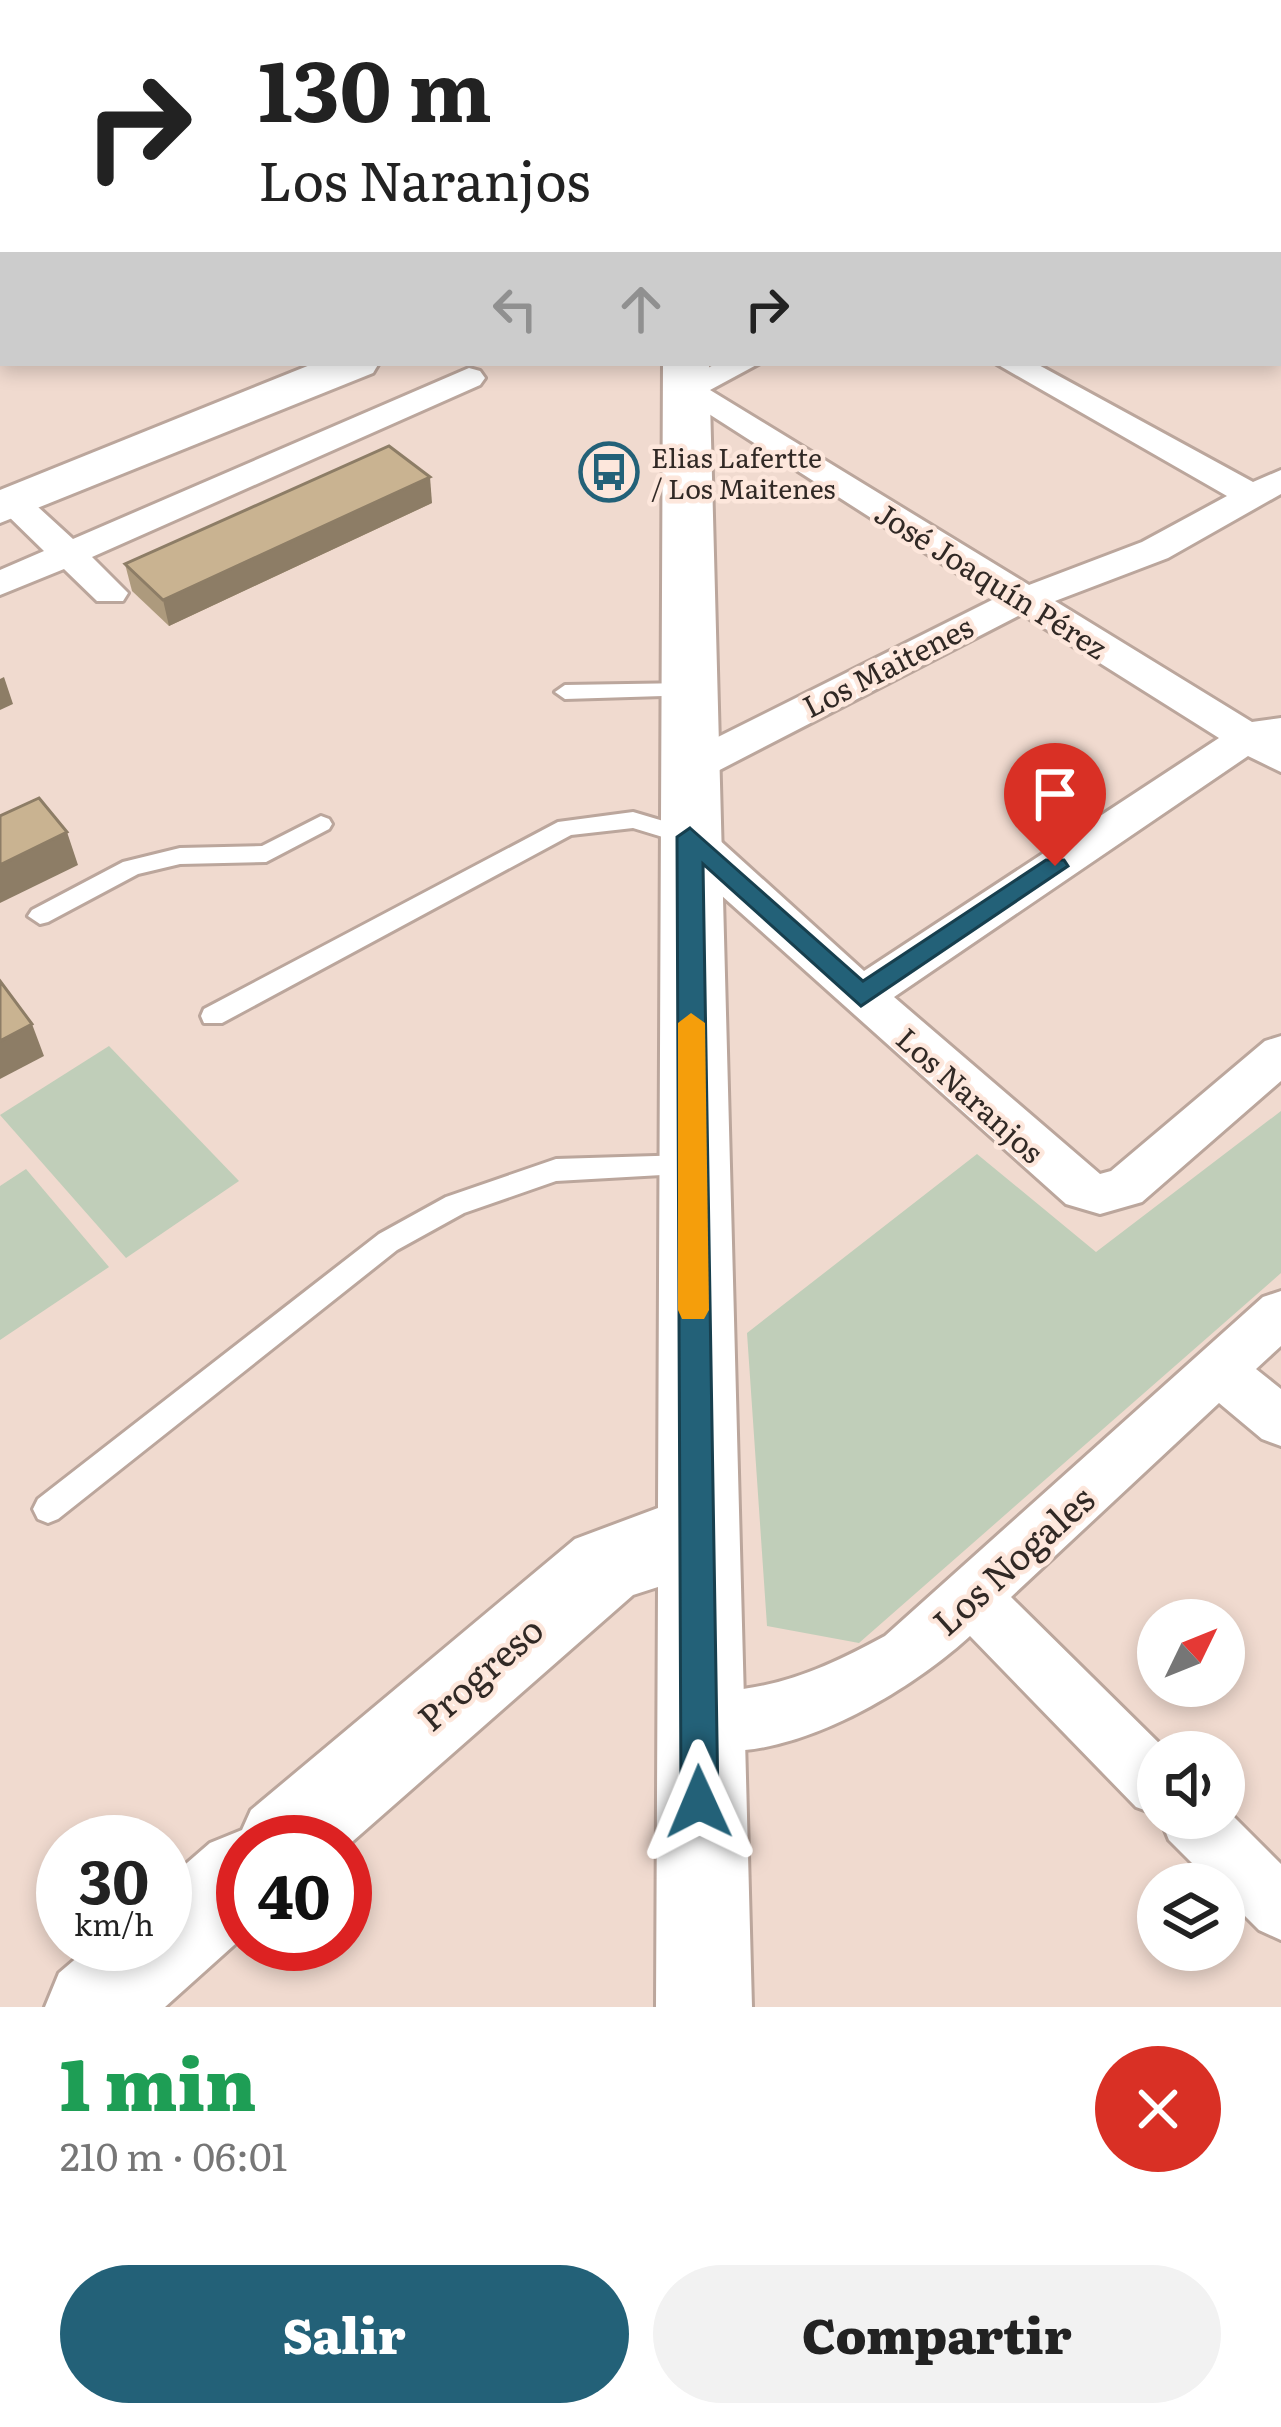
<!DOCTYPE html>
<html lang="es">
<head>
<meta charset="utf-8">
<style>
  :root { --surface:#fff; --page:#f2f2f2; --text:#222; --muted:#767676; --accent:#236178 }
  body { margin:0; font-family:Literata,serif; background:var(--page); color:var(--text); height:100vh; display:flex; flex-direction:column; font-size:45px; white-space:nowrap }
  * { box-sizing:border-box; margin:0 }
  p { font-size:39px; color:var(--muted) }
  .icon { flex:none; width:66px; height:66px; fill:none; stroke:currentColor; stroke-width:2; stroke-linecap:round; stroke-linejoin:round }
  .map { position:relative; height:2007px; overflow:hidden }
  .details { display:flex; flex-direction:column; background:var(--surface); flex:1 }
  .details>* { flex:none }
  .guide { position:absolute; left:0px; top:0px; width:1281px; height:366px; box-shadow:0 6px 18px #0003; background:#fff; color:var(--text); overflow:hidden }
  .needle { width:78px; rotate:47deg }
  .tools { position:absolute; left:1137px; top:1599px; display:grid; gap:24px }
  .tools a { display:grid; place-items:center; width:108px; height:108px; border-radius:50%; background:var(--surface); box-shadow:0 6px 18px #0003; font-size:60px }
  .speed { position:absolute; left:36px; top:1815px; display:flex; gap:24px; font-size:60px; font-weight:700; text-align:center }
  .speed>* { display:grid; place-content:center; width:156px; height:156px; border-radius:50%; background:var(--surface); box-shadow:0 6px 18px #0003; line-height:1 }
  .speed small { font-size:30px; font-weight:400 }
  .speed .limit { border:18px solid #d22; background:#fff; color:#111 }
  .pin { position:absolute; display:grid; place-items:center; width:102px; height:102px; color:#fff; margin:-123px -51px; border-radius:50% 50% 50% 0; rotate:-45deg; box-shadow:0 0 12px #0007 }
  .pin .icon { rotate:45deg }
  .me { position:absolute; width:132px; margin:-66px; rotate:359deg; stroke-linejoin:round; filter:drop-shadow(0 0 9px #0008) }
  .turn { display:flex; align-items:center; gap:42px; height:252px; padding:0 60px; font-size:54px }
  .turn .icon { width:156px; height:156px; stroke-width:2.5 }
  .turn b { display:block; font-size:84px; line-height:102px }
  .lanes { display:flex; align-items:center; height:114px; padding:0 60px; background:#0003; justify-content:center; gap:60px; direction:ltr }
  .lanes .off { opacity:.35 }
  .round { display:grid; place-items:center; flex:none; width:126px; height:126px; border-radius:63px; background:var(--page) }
  .head { display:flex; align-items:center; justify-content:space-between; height:204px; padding:0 60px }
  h1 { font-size:72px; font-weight:800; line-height:90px; color:#1e9e55 }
  .primary-button { display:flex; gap:24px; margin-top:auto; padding:24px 60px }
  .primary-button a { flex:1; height:138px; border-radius:72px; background:var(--accent); color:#fff; font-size:48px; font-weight:800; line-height:138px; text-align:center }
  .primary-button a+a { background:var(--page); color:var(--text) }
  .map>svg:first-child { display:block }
  .green { fill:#c0ceb9 }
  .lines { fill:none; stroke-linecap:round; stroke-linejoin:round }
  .lane-casing { stroke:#bba69c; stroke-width:6 }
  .street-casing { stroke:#bba69c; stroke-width:6 }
  .secondary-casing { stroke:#bba69c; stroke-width:6 }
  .lane { fill:#fff; fill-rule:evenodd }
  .street { fill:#fff; fill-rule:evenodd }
  .secondary { fill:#fff; fill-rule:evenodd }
  .wall { fill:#ad9a7d }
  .shaded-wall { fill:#8d7d66 }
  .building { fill:#c9b391; stroke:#8d7d66; stroke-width:3 }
  .route { fill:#236178; stroke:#173f4e; stroke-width:3 }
  .slow { fill:#f59e0b }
  .labels { text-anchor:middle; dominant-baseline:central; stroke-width:9; stroke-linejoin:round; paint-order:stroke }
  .far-poi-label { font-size:27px; fill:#312925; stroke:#fde7dc; text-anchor:start }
  .street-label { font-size:30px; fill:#312925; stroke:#fde7dc }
  .near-street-label { font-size:36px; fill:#312925; stroke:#fde7dc }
</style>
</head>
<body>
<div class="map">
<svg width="1281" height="2007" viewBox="0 0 1281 2007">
  <rect width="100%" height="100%" fill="#f0dacf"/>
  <g class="green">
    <path d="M109,1046L239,1181L126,1258L0,1115Z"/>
    <path d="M1281,1111V1273L859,1643L767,1626L747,1333L977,1154L1096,1252Z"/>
    <path d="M26,1169L109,1267L0,1340V1186Z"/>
  </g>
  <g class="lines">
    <g class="lane-casing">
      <g id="lane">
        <path d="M365,0H381L384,3H368Z"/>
        <path d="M689,683L699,690L696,695L565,699L555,692L565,685Z"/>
        <path d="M633,812L697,831L700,837L689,845L633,828L571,835L222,1023H204L201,1016L204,1009L558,822Z"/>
        <path d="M321,816L329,819L332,824L329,829L266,862L180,864L138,874L48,922L40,924L28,916L32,910L123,862L180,848L262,846Z"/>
        <path d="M688,1155L697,1159L701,1166L697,1173L556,1181L464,1213L397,1250L58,1519L48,1523L38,1519L33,1509L38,1499L379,1234L446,1197L556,1159Z"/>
      </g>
    </g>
    <g class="street-casing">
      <g id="street">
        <path d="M64,0H91L93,3H66Z"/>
        <rect x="446" y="0" width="24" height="3"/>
        <path d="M564,0H592L594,3H566Z"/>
        <rect x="665" y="0" width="24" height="3"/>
        <path d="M1118,0H1148L1150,3H1120Z"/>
        <path d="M1278,53L1281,54V70L1278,69Z"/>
        <path d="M1281,114V130L1278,131V115Z"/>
        <path d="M1281,275V293L1278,294V276Z"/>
        <path d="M0,298H3L0,317Z"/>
        <path d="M717,363H760L710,390L1029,585L1142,542L1227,496L995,363H1035L1253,482L1281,470V494L1265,503L1168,558L1055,601L1252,722L1281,718V772L1248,756L894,997L1100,1174L1111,1171L1265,1041L1281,1036V1081L1142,1202L1100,1214L1066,1204L712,887L669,837L675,827L690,822L705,827L864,971L1219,738L1022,614L706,777H678L672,767L678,757L996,598L670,389Z"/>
        <path d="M469,368L480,371L485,378L480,385L92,557L128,593L123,601H97L64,569L0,595V570L44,551L2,510V496H26L73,539Z"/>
        <path d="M1281,1291V1346L1256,1369L1281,1389V1446L1262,1439L1219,1403L1011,1597L1168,1752H1158V1815L1136,1807L970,1636C906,1695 766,1779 677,1742L668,1721L677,1700C700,1691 719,1693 743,1689C795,1682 839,1661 885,1636L1263,1297Z"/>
        <path d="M1224,1807L1281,1864V1940L1259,1930L1224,1895V1884H1213L1169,1840L1160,1818H1224Z"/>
      </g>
    </g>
    <g class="secondary-casing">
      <g id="secondary">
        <path d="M315,363H379L373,373L0,523V490Z"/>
        <path d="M663,363H709L752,2007H656L658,1587L633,1595L345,1848V1842H243V1937L165,2007H45L59,1973L93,1944H165V1882L210,1843L242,1830L251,1810L575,1539L658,1508Z"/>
      </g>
    </g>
    <use href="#lane" class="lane"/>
    <use href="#street" class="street"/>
    <use href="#secondary" class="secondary"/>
  </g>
  <path class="wall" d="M432,503L169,626L132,591L125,564Z"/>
  <g class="shaded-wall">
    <path d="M430,477L432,503L169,626L163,600Z"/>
    <path d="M4,677L13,704L0,710V679Z"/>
    <path d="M67,832L78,865L0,903V865Z"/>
    <path d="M32,1024L44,1056L0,1079V1041Z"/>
  </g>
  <g class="building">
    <path d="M389,446L430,477L163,600L125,564Z"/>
    <path d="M39,798L67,832L0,865V816Z"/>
    <path d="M0,981L32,1024L0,1041Z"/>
  </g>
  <path class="route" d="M690,828L863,981L1046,860H1064L1068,866L861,1006L703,864L718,1802L712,1815L699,1820L686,1815L681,1802L677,837Z"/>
  <path class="slow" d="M691,1013L705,1023L709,1310L704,1319H682L678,1310V1023Z"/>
  <defs>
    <g id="bus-ring" transform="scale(3)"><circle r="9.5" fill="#fde7dc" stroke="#236178" stroke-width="1.5"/><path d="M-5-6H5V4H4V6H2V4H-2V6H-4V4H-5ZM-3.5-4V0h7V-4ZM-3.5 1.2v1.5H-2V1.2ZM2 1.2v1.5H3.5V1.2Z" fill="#236178"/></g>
  </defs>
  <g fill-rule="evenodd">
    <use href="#bus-ring" x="609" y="472"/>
  </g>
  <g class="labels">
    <g class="far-poi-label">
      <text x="651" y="456">Elias Lafertte<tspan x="651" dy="31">/ Los Maitenes</tspan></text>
    </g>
    <g class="street-label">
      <text transform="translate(992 579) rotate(32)">José Joaquín Pérez</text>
      <text transform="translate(887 665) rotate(-27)">Los Maitenes</text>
      <text transform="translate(971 1094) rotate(42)">Los Naranjos</text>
    </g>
    <g class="near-street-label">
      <text transform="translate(1012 1559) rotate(-42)">Los Nogales</text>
      <text transform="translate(479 1672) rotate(-41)">Progreso</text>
    </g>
  </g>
</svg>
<div class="tools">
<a><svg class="needle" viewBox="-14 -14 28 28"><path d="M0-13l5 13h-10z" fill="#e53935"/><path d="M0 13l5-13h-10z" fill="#767676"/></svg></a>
<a><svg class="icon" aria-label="sound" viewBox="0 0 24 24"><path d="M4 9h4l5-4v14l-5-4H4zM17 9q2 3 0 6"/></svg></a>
<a><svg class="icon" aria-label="layers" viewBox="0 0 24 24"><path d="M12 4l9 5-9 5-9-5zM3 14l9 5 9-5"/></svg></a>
</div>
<div class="speed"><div>30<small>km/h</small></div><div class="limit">40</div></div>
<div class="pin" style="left:1055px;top:866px;background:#d93025"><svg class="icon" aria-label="arrive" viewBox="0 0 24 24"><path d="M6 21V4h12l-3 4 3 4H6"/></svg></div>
<svg class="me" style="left:699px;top:1802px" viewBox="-20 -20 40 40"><path d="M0-17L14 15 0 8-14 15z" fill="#236178" stroke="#fff" stroke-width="4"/></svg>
<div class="guide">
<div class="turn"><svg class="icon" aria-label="right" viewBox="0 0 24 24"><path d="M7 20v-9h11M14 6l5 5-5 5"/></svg><div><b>130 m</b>Los Naranjos</div></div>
<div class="lanes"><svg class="icon off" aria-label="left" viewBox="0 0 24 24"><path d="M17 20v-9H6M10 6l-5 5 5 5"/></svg><svg class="icon off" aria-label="ahead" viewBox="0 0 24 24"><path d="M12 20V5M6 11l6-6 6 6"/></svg><svg class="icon" aria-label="right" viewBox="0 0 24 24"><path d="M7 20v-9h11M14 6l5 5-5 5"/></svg></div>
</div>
</div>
<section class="details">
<div class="head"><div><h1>1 min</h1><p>210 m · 06:01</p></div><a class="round" style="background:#d93025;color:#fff"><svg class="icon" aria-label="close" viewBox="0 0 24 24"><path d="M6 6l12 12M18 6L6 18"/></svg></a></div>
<div class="primary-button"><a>Salir</a><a>Compartir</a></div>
</section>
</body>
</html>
